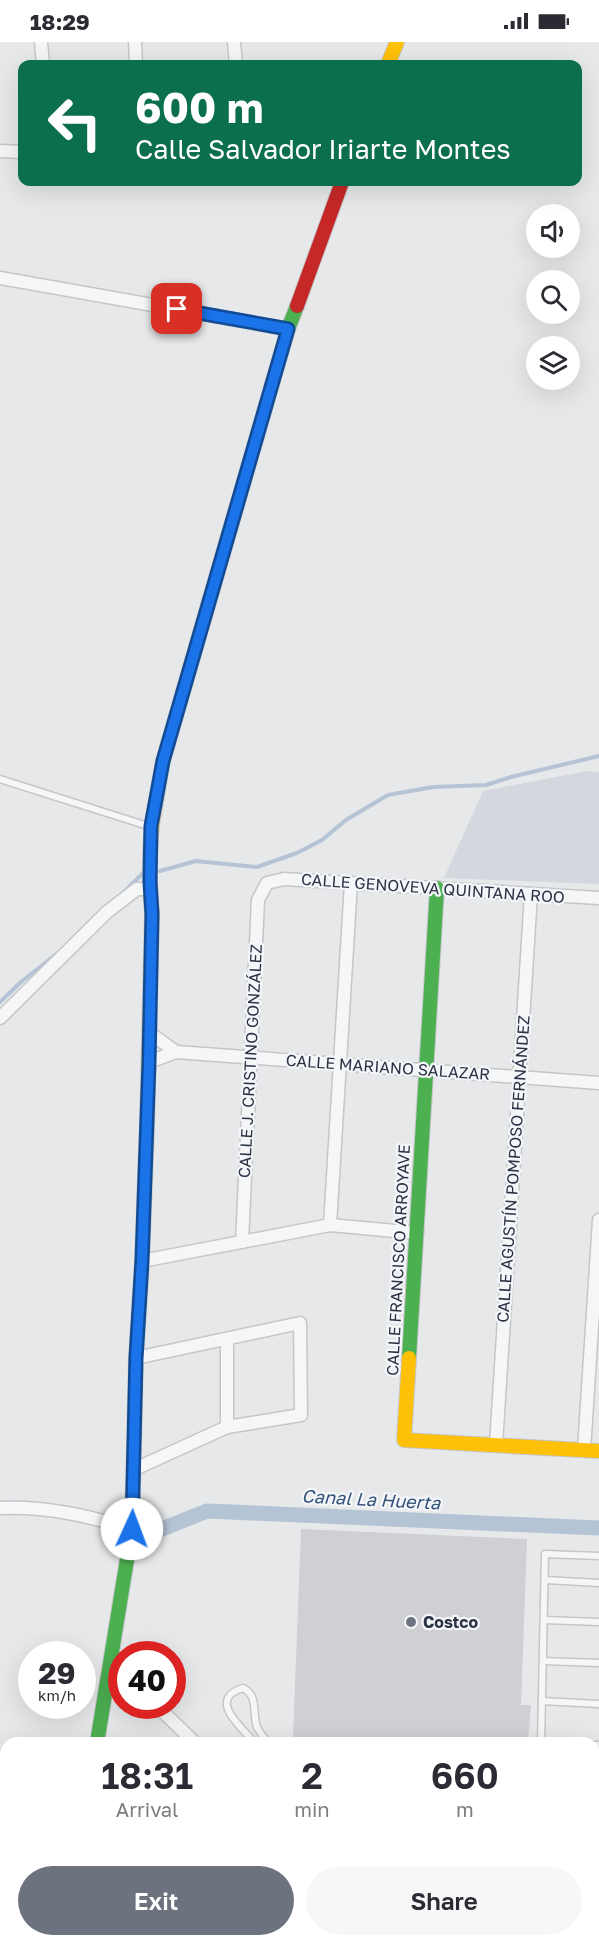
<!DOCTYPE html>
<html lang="en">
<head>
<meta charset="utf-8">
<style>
  :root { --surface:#fff; --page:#f7f7f7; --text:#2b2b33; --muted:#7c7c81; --accent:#6c737f }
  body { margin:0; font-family:"Golos Text",sans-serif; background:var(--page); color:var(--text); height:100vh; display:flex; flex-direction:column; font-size:22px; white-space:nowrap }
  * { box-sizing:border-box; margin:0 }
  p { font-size:20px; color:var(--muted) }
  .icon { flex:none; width:33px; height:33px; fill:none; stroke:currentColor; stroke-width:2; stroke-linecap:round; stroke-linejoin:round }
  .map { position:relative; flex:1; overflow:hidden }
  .side { position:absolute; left:0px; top:1695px; width:600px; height:210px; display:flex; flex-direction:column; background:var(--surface); border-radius:18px 18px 0 0; box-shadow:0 6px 24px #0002 }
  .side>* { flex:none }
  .banner { position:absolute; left:18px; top:18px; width:564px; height:126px; border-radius:12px; box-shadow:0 6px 24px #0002; background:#0b6e4f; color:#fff; overflow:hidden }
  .fabs { position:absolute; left:526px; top:162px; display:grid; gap:12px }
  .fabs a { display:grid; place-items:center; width:54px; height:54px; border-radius:50%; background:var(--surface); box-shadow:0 6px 24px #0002; font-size:30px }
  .speed { position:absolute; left:18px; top:1599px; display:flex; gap:12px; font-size:30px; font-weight:700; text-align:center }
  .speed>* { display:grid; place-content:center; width:78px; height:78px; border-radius:50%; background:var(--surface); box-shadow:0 6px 24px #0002; line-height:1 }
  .speed small { font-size:15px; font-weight:400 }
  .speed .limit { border:9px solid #d22; background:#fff; color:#111 }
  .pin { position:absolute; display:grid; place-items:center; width:51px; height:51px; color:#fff; margin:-26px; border-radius:12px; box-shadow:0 3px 9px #0006 }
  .me { position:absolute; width:66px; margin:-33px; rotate:2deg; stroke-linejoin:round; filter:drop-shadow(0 0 4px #0008) }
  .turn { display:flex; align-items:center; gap:21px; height:126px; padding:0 18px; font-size:27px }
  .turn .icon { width:78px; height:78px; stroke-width:2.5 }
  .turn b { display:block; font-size:42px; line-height:51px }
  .eta { display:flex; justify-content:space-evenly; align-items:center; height:102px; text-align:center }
  .eta b { font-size:36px; font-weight:600; line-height:42px }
  .primary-button { display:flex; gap:12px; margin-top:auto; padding:12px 18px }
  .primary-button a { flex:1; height:69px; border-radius:36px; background:var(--accent); color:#fff; font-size:24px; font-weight:600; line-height:69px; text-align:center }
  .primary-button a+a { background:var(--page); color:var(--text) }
  .status { display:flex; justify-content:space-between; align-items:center; height:42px; padding:0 30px; background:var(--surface); direction:ltr }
  .status svg { height:16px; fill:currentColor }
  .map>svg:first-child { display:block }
  .built { fill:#d4d7dd }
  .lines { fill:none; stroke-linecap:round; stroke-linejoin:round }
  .stream { stroke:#b4c4d5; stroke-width:4 }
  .canal { stroke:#b4c4d5; stroke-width:15 }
  .building { fill:#ced0d3 }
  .lane-casing { stroke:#c4c6c8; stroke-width:9 }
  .street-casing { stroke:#c4c6c8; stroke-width:15 }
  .fast-casing { stroke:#c4c6c8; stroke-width:16 }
  .slow-casing { stroke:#c4c6c8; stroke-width:16 }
  .jam-casing { stroke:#c4c6c8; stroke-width:16 }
  .lane { stroke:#f5f6f7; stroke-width:6 }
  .street { stroke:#f5f6f7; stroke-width:12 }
  .fast { stroke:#4caf50; stroke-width:14 }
  .slow { stroke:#ffc107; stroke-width:14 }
  .jam { stroke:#c62828; stroke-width:14 }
  .route-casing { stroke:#114b97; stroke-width:15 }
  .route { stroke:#1a73e8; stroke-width:10 }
  .poi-dot { fill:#6c737f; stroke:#f4f6f9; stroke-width:2 }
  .labels { text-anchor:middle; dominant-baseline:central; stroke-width:4.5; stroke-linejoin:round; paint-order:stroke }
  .street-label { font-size:16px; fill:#2b3445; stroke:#f4f6f9 }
  .poi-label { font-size:16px; font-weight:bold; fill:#2b3445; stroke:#f4f6f9; text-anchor:start }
  .water-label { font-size:18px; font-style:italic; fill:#34527a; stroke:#f4f6f9 }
</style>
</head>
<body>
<div class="status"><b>18:29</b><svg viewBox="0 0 49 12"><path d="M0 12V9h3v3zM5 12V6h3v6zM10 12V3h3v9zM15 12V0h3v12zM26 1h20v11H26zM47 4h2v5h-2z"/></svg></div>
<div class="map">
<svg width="599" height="1905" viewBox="0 0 599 1905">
  <rect width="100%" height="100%" fill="#e6e8ea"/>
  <path class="built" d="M587,729L599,730V842L444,836L483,749Z"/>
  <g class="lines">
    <g class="stream">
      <path d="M160,829L196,819L257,825L297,811L322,798L346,778L388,753L433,745L486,743L511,735L599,714"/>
      <path d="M124,850L143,831"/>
      <path d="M0,960L21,940L59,910"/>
    </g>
    <path class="canal" d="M144,1491L157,1489L207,1469L599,1486"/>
  </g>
  <path class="building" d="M301,1487L527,1497L521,1663H531L528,1701H383V1698L293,1695Z"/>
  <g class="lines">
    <g class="lane-casing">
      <g id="lane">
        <path d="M0,737L148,784"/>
        <path d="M545,1538L599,1541"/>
        <path d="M544,1578L599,1580"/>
        <path d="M543,1619L599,1621"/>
        <path d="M542,1659L599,1662"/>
        <path d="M255,1701C242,1686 206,1657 243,1646C259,1654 252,1672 257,1685C260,1691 265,1697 269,1701"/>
        <path d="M541,1701L545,1512L599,1514"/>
        <path d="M594,1703H599"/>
        <path d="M594,1743H599"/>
        <path d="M594,1817L599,1816"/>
      </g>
    </g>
    <g class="street-casing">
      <g id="street">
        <path d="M41,0L43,22"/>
        <path d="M135,0L136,22"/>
        <path d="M234,0L236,22"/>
        <path d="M0,109L22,110"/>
        <path d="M0,236L288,287"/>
        <path d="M0,976L107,870L137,847H150"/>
        <path d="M150,991L176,1010"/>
        <path d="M149,1020L176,1010L599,1041"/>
        <path d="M330,1183L351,841"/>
        <path d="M242,1200L258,858L267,841L284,837L599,856"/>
        <path d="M142,1219L330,1183L417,1191"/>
        <path d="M227,1297V1385"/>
        <path d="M496,1403L531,852"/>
        <path d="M584,1408L599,1178"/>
        <path d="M135,1427L227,1385L301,1373L300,1281L136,1316"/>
        <path d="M0,1466C47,1464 88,1474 132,1487"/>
        <path d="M157,1664L195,1701"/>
        <path d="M594,1834L599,1832"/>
        <path d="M99,1899L107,1905"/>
        <path d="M251,1899L269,1905"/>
        <path d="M181,1905L183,1899"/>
        <path d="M335,1905L347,1899"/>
      </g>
    </g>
    <g class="fast-casing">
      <g id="fast">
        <path d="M155,765L163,719L288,287L297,264"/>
        <path d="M409,1316L437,846"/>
        <path d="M97,1701L132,1487L136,1316L142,1219L147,1084"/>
        <path d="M594,1867L599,1863"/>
        <path d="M407,1899L409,1905"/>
        <path d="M65,1905L66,1899"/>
        <path d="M445,1905L468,1899"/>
      </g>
    </g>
    <g class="slow-casing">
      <g id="slow">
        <path d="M388,22L397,0"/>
        <path d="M147,1084L152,872C149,837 148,800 155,765"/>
        <path d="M409,1316L404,1398L599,1409"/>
        <path d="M578,1905L599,1900"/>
      </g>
    </g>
    <g class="jam-casing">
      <g id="jam">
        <path d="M297,264L342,140"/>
        <path d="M383,1899L385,1905"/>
      </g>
    </g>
    <use href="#lane" class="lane"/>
    <use href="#street" class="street"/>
    <use href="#fast" class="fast"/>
    <use href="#slow" class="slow"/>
    <use href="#jam" class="jam"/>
  </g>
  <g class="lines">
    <g class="route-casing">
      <path id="route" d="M132,1487L136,1316L142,1219L149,1020L152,872L150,840L151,784L163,719L288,287L177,267"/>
    </g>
    <use href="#route" class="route"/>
  </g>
  <circle class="poi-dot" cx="411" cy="1580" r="6"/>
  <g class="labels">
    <g class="street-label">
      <text transform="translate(433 846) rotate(4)">CALLE GENOVEVA QUINTANA ROO</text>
      <text transform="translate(250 1019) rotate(-87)">CALLE J. CRISTINO GONZÁLEZ</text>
      <text transform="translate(388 1025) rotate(4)">CALLE MARIANO SALAZAR</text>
      <text transform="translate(513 1127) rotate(-86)">CALLE AGUSTÍN POMPOSO FERNÁNDEZ</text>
      <text transform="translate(398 1218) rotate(-87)">CALLE FRANCISCO ARROYAVE</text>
    </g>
    <g class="poi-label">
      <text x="423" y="1580">Costco</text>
    </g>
    <g class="water-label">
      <text transform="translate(371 1457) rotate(3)">Canal La Huerta</text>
    </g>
  </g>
</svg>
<div class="fabs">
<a><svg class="icon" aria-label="sound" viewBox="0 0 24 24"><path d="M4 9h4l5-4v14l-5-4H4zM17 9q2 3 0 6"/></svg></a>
<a><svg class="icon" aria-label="search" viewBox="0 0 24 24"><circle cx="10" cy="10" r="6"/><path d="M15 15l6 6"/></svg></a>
<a><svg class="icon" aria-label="layers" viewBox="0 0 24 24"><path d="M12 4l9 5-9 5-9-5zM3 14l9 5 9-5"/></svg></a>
</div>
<div class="speed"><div>29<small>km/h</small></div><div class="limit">40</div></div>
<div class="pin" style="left:177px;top:267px;background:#d93025"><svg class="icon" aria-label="arrive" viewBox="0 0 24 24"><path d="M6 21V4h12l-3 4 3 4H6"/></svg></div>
<svg class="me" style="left:132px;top:1487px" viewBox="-20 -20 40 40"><circle r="19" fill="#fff"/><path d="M0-13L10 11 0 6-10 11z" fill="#1a73e8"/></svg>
<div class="banner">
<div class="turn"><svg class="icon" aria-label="left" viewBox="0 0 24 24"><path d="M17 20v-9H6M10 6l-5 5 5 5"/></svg><div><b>600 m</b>Calle Salvador Iriarte Montes</div></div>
</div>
<section class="side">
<div class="eta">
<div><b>18:31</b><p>Arrival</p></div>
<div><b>2</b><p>min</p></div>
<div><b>660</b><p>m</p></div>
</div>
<div class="primary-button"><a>Exit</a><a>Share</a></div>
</section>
</div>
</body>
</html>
